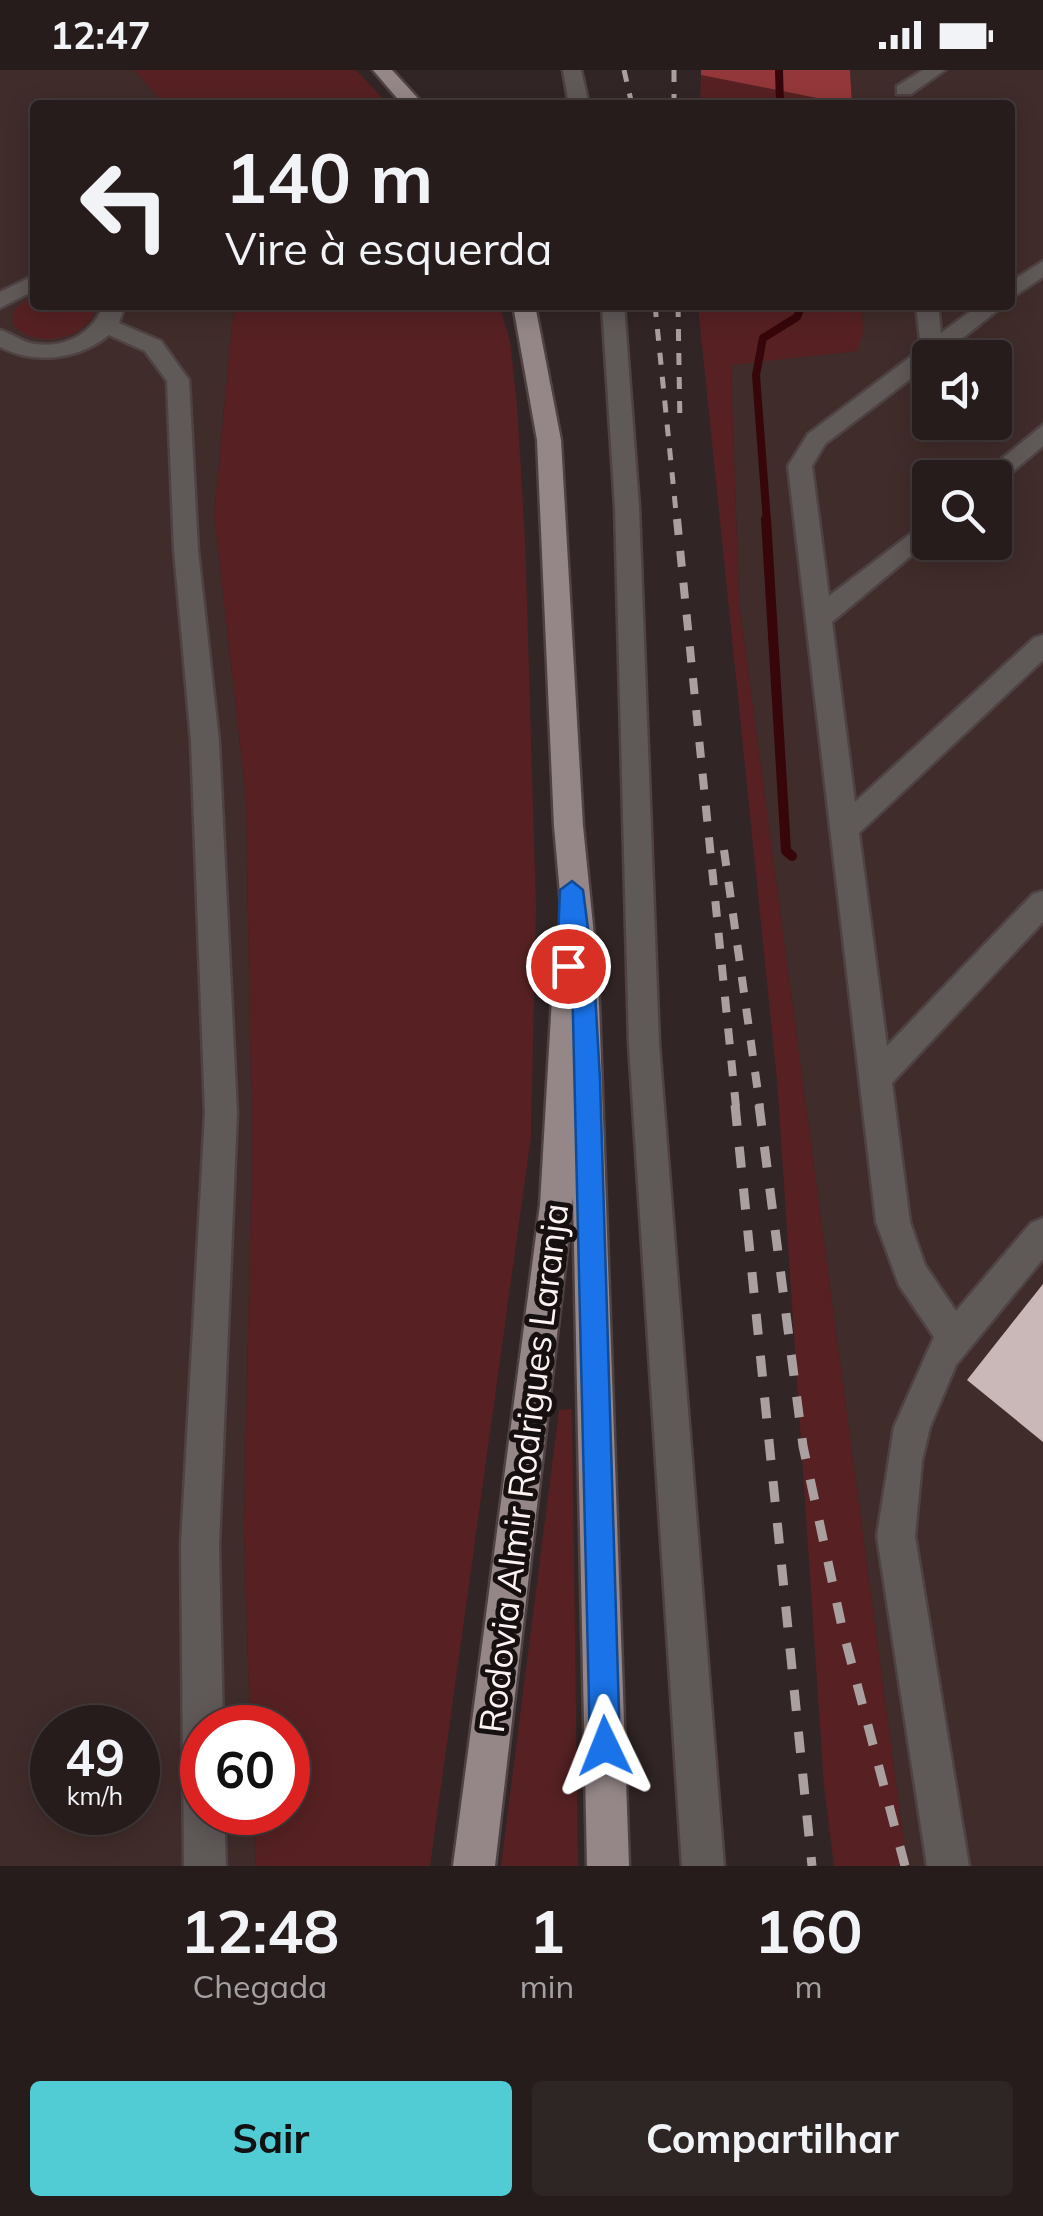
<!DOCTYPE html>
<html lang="pt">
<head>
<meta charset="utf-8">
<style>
  :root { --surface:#261c1c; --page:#2e2525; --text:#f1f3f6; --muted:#a4a1a3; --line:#423a3b; --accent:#51ccd4 }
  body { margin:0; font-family:Mulish,sans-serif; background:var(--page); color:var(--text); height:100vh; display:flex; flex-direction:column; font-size:38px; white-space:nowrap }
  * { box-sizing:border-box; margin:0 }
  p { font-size:32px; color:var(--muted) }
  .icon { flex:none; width:55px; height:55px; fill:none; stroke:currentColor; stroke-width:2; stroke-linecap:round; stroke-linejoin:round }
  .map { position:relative; height:1796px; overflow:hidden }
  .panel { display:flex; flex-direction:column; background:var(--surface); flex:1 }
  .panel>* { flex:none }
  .banner { position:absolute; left:30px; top:30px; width:985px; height:210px; border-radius:10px; box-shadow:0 5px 25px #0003,0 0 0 2px var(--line); background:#261c1c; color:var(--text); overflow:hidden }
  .tools { position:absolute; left:912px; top:270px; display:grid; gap:20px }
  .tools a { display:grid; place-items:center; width:100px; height:100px; border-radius:10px; background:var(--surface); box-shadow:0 5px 25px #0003,0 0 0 2px var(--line); font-size:50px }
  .speed { position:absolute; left:30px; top:1635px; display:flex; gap:20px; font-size:50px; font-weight:700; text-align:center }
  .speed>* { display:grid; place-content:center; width:130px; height:130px; border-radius:50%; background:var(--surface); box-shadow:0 5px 25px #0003,0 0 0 2px var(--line); line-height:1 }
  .speed small { font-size:25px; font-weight:400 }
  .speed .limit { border:15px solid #d22; background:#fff; color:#111 }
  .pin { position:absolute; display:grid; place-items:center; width:85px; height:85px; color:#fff; margin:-42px; border:5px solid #fff; border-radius:50%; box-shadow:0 2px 10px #0007 }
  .me { position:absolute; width:110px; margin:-55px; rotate:358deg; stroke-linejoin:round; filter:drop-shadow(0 0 8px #0008) }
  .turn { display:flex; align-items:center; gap:35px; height:210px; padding:0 30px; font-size:45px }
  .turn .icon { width:130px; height:130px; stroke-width:2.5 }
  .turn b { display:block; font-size:70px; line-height:85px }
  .eta { display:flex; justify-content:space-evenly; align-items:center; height:170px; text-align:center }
  .eta b { font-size:60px; font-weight:700; line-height:70px }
  .button { display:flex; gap:20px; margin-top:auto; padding:20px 30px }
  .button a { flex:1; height:115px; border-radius:10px; background:var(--accent); color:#111; font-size:40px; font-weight:700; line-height:115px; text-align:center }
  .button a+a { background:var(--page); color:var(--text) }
  .status { display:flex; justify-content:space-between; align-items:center; height:70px; padding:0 50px; background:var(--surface); direction:ltr }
  .status svg { height:28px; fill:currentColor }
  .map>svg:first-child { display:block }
  .built { fill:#402c2b; fill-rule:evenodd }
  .green { fill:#572123 }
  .forest { fill:#94373a }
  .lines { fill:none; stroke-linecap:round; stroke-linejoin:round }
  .stream-far1 { stroke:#36060a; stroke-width:8 }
  .stream { stroke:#36060a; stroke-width:10 }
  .building { fill:#c9b8b7 }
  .minor-casing { stroke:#4e4242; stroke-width:5 }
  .major-casing { stroke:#4e4242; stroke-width:5 }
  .minor { fill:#5f5958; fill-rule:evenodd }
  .major { fill:#958787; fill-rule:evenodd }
  .rail-far2 { stroke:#aba0a0; stroke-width:5; stroke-dasharray:12 12; stroke-linecap:butt }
  .rail-far1 { stroke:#aba0a0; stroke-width:8; stroke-dasharray:16 16; stroke-linecap:butt }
  .rail { stroke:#aba0a0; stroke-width:9; stroke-dasharray:21 21; stroke-linecap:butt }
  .route { fill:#1a73e8; stroke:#114b97; stroke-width:2.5 }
  .labels { text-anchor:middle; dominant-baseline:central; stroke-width:10; stroke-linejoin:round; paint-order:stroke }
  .street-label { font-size:35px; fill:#fbf2f1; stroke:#161010 }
</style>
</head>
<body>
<div class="status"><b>12:47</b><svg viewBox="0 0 49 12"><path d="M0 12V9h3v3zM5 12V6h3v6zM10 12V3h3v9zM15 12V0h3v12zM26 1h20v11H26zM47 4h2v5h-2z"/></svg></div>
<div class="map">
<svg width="1043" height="1796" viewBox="0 0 1043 1796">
  <rect width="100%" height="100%" fill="#322525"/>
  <g class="built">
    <path d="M0,0H134L165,35H35V235H234L214,444L246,728L252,1080L244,1458L250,1657L202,1658V1742L253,1743L256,1796H0ZM52,1658H138V1742H52Z"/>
    <path d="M850,0H1043V1796H907L739,532L731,294L856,281L863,263L862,235H1010V35H852ZM930,288H995V352H930ZM930,408H995V472H930Z"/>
  </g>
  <g class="green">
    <path d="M134,0H356L389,35H165Z"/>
    <path d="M701,5L852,35H700Z"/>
    <path d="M35,223V235H94V245C78,271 35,278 13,255V241Z"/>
    <path d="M234,235H499L510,271L517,335L525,468L536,838L531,1066L430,1796H256L253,1743L288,1742V1658L250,1657L244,1458L252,1080L246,728L214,444Z"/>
    <path d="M698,235H862L863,263L857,281L731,295L739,532L907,1796H834L824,1716L777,1010Z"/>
    <path d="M572,1339L578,1796H501L559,1340Z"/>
  </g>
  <path class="forest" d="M701,0H850L852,35L701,5Z"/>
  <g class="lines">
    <g class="stream-far1">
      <path d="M779,0L780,35"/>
      <path d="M767,452L756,305L763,268L797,247L802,235"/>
    </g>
    <path class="stream" d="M766,449L786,781L792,786"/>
  </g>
  <path class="building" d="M1043,1214V1372L967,1310Z"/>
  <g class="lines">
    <g class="minor-casing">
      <g id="minor">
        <path d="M563,0H581L589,35H569Z"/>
        <path d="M923,0H945L911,24H897V16Z"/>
        <path d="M1043,191V207L1010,229V212Z"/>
        <path d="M35,205V220L0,238V222Z"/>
        <path d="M103,235H125L119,253L161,271L189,310L198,480L219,671L237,1043L219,1475L223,1658H202V1742H224L226,1796H184L181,1475L205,1043L191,671L174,480L167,311L145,281L109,265C78,290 35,295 0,277V260C11,263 19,270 30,273C62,280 93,265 103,235Z"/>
        <path d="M602,235H624L639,437L659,974L724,1796H682L629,974L615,437Z"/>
        <path d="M916,235H938L941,263L979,235H1004L938,288H930V294L825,374L812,396L829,526L930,449V470L832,552L855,732L1034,568L1043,565V590L859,763L887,976L1033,824L1043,821V852L892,1013L910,1152L925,1195L956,1241L1031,1153L1043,1148V1189L956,1295L930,1357L922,1391L915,1466L969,1796H927L877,1466L894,1357L934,1267L899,1215L876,1152L788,396L808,364L921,279Z"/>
        <path d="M1043,355V376L998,414L995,408H978Z"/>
      </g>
    </g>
    <g class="major-casing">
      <g id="major">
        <path d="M373,0H392L424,35H403Z"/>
        <path d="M513,235H535L561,370L583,756L598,905L629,1796H587L573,1128L495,1796H453L540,1135L552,928L556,919L568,915L554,756L537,370Z"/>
      </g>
    </g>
    <use href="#minor" class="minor"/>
    <use href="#major" class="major"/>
    <g class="rail-far2">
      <path d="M624,0L632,35"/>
      <path d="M674,0V35"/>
      <path d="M655,235L677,452"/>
      <path d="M678,235L680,355"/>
    </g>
    <g class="rail-far1">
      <path d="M677,449L736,1037"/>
      <path d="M724,780L760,1037"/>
    </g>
    <g class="rail">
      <path d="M735,1035L812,1796"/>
      <path d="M759,1035L803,1376L842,1557L905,1796"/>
    </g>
  </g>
  <path class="route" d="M572,811L583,820L594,905L600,1009L620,1676L616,1687L605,1692L595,1687L590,1676L572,905L560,903L557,896L560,820Z"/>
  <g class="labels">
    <g class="street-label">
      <text transform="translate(523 1398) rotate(-83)">Rodovia Almir Rodrigues Laranja</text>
    </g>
  </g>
</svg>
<div class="tools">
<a><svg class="icon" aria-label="sound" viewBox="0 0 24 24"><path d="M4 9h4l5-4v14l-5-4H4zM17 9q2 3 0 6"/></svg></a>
<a><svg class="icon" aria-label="search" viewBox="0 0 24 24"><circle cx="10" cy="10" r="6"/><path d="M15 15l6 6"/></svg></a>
</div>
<div class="speed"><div>49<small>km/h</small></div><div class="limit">60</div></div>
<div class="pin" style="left:568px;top:896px;background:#d93025"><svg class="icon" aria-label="arrive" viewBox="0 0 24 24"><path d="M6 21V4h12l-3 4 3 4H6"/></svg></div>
<svg class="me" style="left:605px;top:1676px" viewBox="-20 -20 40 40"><path d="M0-17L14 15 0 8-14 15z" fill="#1a73e8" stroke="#fff" stroke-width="4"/></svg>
<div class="banner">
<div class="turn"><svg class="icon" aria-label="left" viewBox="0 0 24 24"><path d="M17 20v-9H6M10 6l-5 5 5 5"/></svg><div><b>140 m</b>Vire à esquerda</div></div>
</div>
</div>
<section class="panel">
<div class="eta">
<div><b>12:48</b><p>Chegada</p></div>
<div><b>1</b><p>min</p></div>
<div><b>160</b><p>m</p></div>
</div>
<div class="button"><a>Sair</a><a>Compartilhar</a></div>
</section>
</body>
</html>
